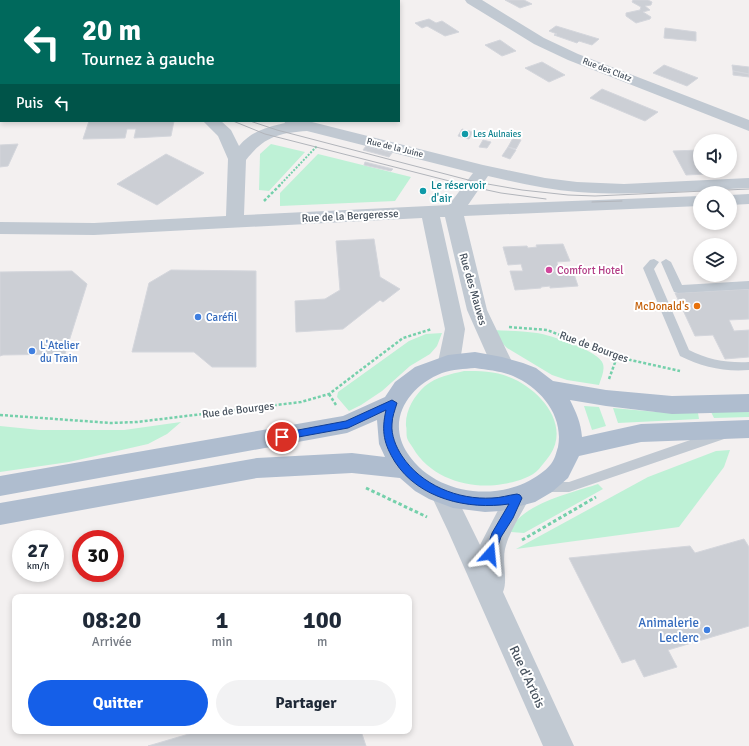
<!DOCTYPE html>
<html lang="fr">
<head>
<meta charset="utf-8">
<style>
  :root { --surface:#fff; --page:#f2f2f3; --text:#1f2937; --muted:#747a83; --accent:#155fe8 }
  body { margin:0; font-family:Signika,sans-serif; background:var(--page); color:var(--text); height:100vh; display:flex; flex-direction:column; font-size:15px; white-space:nowrap }
  * { box-sizing:border-box; margin:0 }
  p { font-size:13px; color:var(--muted) }
  .icon { flex:none; width:22px; height:22px; fill:none; stroke:currentColor; stroke-width:2; stroke-linecap:round; stroke-linejoin:round }
  .map { position:relative; flex:1; overflow:hidden }
  .details { position:absolute; left:12px; top:594px; width:400px; height:140px; display:flex; flex-direction:column; background:var(--surface); border-radius:8px; box-shadow:0 2px 6px #0003 }
  .details>* { flex:none }
  .guide { position:absolute; left:0px; top:0px; width:400px; height:122px; box-shadow:0 2px 6px #0003; background:#00695c; color:#fff; overflow:hidden }
  .tools { position:absolute; left:693px; top:134px; display:grid; gap:8px }
  .tools a { display:grid; place-items:center; width:44px; height:44px; border-radius:50%; background:var(--surface); box-shadow:0 2px 6px #0003; font-size:20px }
  .speed { position:absolute; left:12px; top:530px; display:flex; gap:8px; font-size:20px; font-weight:700; text-align:center }
  .speed>* { display:grid; place-content:center; width:52px; height:52px; border-radius:50%; background:var(--surface); box-shadow:0 2px 6px #0003; line-height:1 }
  .speed small { font-size:10px; font-weight:400 }
  .speed .limit { border:6px solid #d22; background:#fff; color:#111 }
  .pin { position:absolute; display:grid; place-items:center; width:34px; height:34px; color:#fff; margin:-17px; border:2px solid #fff; border-radius:50%; box-shadow:0 1px 4px #0007 }
  .me { position:absolute; width:44px; margin:-22px; rotate:18deg; stroke-linejoin:round; filter:drop-shadow(0 0 3px #0008) }
  .turn { display:flex; align-items:center; gap:14px; height:84px; padding:0 16px; font-size:18px }
  .turn .icon { width:52px; height:52px; stroke-width:2.5 }
  .turn b { display:block; font-size:28px; line-height:34px }
  .then { display:flex; align-items:center; height:38px; padding:0 16px; background:#0003; gap:8px; font-size:15px }
  .eta { display:flex; justify-content:space-evenly; align-items:center; height:68px; text-align:center }
  .eta b { font-size:24px; font-weight:700; line-height:28px }
  .cta { display:flex; gap:8px; margin-top:auto; padding:8px 16px }
  .cta a { flex:1; height:46px; border-radius:24px; background:var(--accent); color:#fff; font-size:16px; font-weight:700; line-height:46px; text-align:center }
  .cta a+a { background:var(--page); color:var(--text) }
  .map>svg:first-child { display:block }
  .green { fill:#bef1d6 }
  .building { fill:#cccfd5; stroke:#d4d6dc }
  .lines { fill:none; stroke-linecap:round; stroke-linejoin:round }
  .path-far2 { stroke:#75d0ab; stroke-width:2; stroke-dasharray:2 1.5; stroke-linecap:butt }
  .path-far1 { stroke:#75d0ab; stroke-width:2.5; stroke-dasharray:3 2; stroke-linecap:butt }
  .path { stroke:#75d0ab; stroke-width:3; stroke-dasharray:3.5 2.5; stroke-linecap:butt }
  .service { fill:#c1c9d2; fill-rule:evenodd }
  .minor { fill:#c1c9d2; fill-rule:evenodd }
  .primary { fill:#afbdcf; fill-rule:evenodd }
  .tram { stroke:#b2b5bb; stroke-width:1 }
  .route { fill:#155fe8; stroke:#0e3e97 }
  .culture-dot { fill:#0f9aa8; stroke:#fff; stroke-width:1.5 }
  .hotel-dot { fill:#d1479c; stroke:#fff; stroke-width:1.5 }
  .food-dot { fill:#e8710a; stroke:#fff; stroke-width:1.5 }
  .shop-dot { fill:#3f7fe0; stroke:#fff; stroke-width:1.5 }
  .labels { text-anchor:middle; dominant-baseline:central; stroke-width:4; stroke-linejoin:round; paint-order:stroke }
  .far-street-label { font-size:9px; fill:#47525e; stroke:#fff }
  .far-culture-label { font-size:9px; fill:#0d838f; stroke:#fff; text-anchor:start }
  .culture-label { font-size:11px; fill:#0d838f; stroke:#fff; text-anchor:start }
  .street-label { font-size:11px; fill:#47525e; stroke:#fff }
  .hotel-label { font-size:11px; fill:#b23c85; stroke:#fff; text-anchor:start }
  .food-label { font-size:11px; fill:#c56008; stroke:#fff; text-anchor:end }
  .shop-label { font-size:11px; fill:#366cbe; stroke:#fff; text-anchor:start }
  .near-shop-label { font-size:13px; fill:#366cbe; stroke:#fff; text-anchor:end }
  .near-street-label { font-size:13px; fill:#47525e; stroke:#fff }
</style>
</head>
<body>
<div class="map">
<svg width="749" height="746" viewBox="0 0 749 746">
  <rect width="100%" height="100%" fill="#f3f0f0"/>
  <g class="green">
    <path d="M271,144L305,152L269,191L259,190L260,154Z"/>
    <path d="M318,154L411,177L395,201L280,206V193Z"/>
    <path d="M493,330C508,331 523,331 537,333C550,335 600,351 603,364C605,371 601,378 599,385L567,380L552,375L507,348L499,340Z"/>
    <path d="M442,333L437,346L430,354L410,366L382,391L361,405L349,411L337,397L338,392L409,341L426,334Z"/>
    <path d="M464,371C479,371 495,371 509,377C538,388 571,423 550,455C547,459 543,464 539,469C531,478 515,482 503,484C471,490 431,479 413,448C411,445 408,441 407,438C406,434 407,429 406,426C405,411 414,396 425,386C436,377 451,374 464,371Z"/>
    <path d="M584,406L599,407L606,426L592,430Z"/>
    <path d="M613,408L657,412L698,413L699,419L618,423Z"/>
    <path d="M749,411V417L714,418L711,412Z"/>
    <path d="M181,422L167,434L148,444L69,462L0,472V426L40,430H124Z"/>
    <path d="M730,450L724,467L679,527L516,549L648,477L716,451Z"/>
    <path d="M598,484L603,489L524,533L511,532C516,505 575,492 598,484Z"/>
  </g>
  <g class="building">
    <path d="M505,0H524L532,4L520,8Z"/>
    <path d="M633,0H648L652,2L651,5L645,6L650,10L643,12L651,17L650,19L636,23L626,16V13L640,10L641,7L632,2Z"/>
    <path d="M429,19L436,23L442,21L459,32L445,36L427,26L422,28L415,23Z"/>
    <path d="M556,26L599,39L592,45L579,41L577,43L554,35L557,34L549,31Z"/>
    <path d="M665,28L696,32V41L664,38Z"/>
    <path d="M500,40L516,51L502,56L485,45Z"/>
    <path d="M542,62L565,75L549,82L525,68Z"/>
    <path d="M664,65L698,78L687,86L653,73Z"/>
    <path d="M732,65L749,67V74L733,71Z"/>
    <path d="M733,71L749,74V77L733,75Z"/>
    <path d="M602,89L658,112L645,121L590,98Z"/>
    <path d="M89,121H174L171,136L134,138L136,129H127L125,138L83,139Z"/>
    <path d="M462,129L473,132L469,139L458,136Z"/>
    <path d="M513,138L521,140L516,149L508,147Z"/>
    <path d="M483,140L491,142L487,148L479,147Z"/>
    <path d="M18,144L8,166L0,167V145Z"/>
    <path d="M366,146L392,153L389,157L363,150Z"/>
    <path d="M508,147L516,150L510,159L502,156Z"/>
    <path d="M700,150V171H727L728,173L686,175L673,151Z"/>
    <path d="M166,154L204,173L157,205L117,184Z"/>
    <path d="M365,162L393,169L391,171L364,165Z"/>
    <path d="M374,239L380,277L400,289L383,302L380,300L343,329L296,332L295,301L325,299L340,290L336,241Z"/>
    <path d="M563,244L570,261L557,262L558,268H572L578,286L550,288V286L541,287V288L515,290L510,271H523L521,264L508,265L503,247L527,246L528,248L537,247L536,245Z"/>
    <path d="M171,270L256,271V367H212L194,352H132L149,283Z"/>
    <path d="M72,271L87,284L65,354L3,355L0,356V272Z"/>
    <path d="M749,289V319L729,320L734,331L749,330V357L725,359L713,335L695,336L675,293Z"/>
    <path d="M744,539L749,547V626L668,650L677,667L644,677L635,659L622,663L569,558L690,546L695,553Z"/>
    <path d="M199,731H361L366,746H148Z"/>
  </g>
  <g class="lines">
    <path class="path-far2" d="M279,186L317,146"/>
    <g class="path-far1">
      <path d="M264,201L280,185"/>
      <path d="M509,327L547,330L617,357L680,371"/>
      <path d="M609,379L617,357"/>
      <path d="M329,394L336,405"/>
      <path d="M0,415L111,423L137,422L301,402L329,394L403,338L432,329"/>
    </g>
    <g class="path">
      <path d="M366,488L427,517"/>
      <path d="M522,540L596,497"/>
    </g>
    <g class="service">
      <path d="M654,259L659,262L654,269L689,350C708,360 728,363 749,362V370C724,372 702,367 680,356L643,268L650,260Z"/>
      <path d="M666,259L671,262L682,285L749,281V289L678,293L674,292L661,262Z"/>
      <path d="M722,429L727,430L728,434L727,438L569,492H543L538,491L536,487L538,483L543,482H569Z"/>
    </g>
    <g class="minor">
      <path d="M63,0H77L78,1H64Z"/>
      <path d="M90,0H104L105,1H91Z"/>
      <path d="M465,0H482L544,38L578,54L749,120V131L568,60L534,44L467,3Z"/>
      <path d="M203,121H221L231,130L239,146C252,131 267,127 285,123L284,121H308L483,165L545,178L577,182L624,184L749,178V188C692,191 635,196 578,192C548,190 518,183 488,176L468,205L700,196V206L464,216L487,310L513,364L510,370L502,372L494,370L491,364L467,310L445,217H440L465,329L460,362L457,368L449,370L441,368L438,362L445,329L422,218L94,235L0,234V222L94,223L226,216L228,159L218,136ZM307,131L473,173L449,205L244,215L246,160C264,137 278,133 307,131Z"/>
      <path d="M749,194V204L730,205V195Z"/>
      <path d="M443,485L452,488L480,545L508,491L517,488L526,491L529,498C522,514 509,531 505,549C502,563 508,580 503,592L574,746H543L448,531L431,495L434,488Z"/>
    </g>
    <path class="primary" d="M475,352L502,357L523,363L536,368L553,381L606,390L672,396L749,394V412L672,414L606,406L570,400C576,412 581,423 582,437L641,424L749,420V438L641,442L579,456L568,478L552,492L535,502L501,511L485,512L453,508L429,499L415,491L400,478L352,473L257,478L0,525V503L257,458L352,453L385,457L379,444L377,420L347,433L0,496V476L343,416L385,397L395,382L415,367L448,355ZM475,368C488,370 501,371 513,376C541,388 564,416 558,447C556,453 555,459 551,464C548,468 544,471 540,474C501,503 436,496 408,454C385,420 409,386 442,373C453,369 464,369 475,368Z"/>
    <g class="tram">
      <path d="M233,121L265,134L473,187L501,193L546,199"/>
      <path d="M250,121L277,130L476,182L522,190L568,195L595,196L749,189"/>
      <path d="M592,202L622,201"/>
    </g>
  </g>
  <path class="route" d="M392,400L397,403C395,410 392,417 392,424C391,435 396,447 402,456C421,485 458,500 492,498C500,498 509,495 517,494L520,495L522,498L513,518L501,537L494,557L490,558L486,557L485,554L492,533L509,504C468,510 419,499 395,462C384,444 381,432 386,410L348,428L282,440L279,439L277,437L279,434L282,433L346,421Z"/>
  <g class="culture-dot">
    <circle cx="465" cy="134" r="4"/>
    <circle cx="423" cy="191" r="4"/>
  </g>
  <circle class="hotel-dot" cx="549" cy="270" r="4"/>
  <circle class="food-dot" cx="697" cy="306" r="4"/>
  <g class="shop-dot">
    <circle cx="198" cy="317" r="4"/>
    <circle cx="32" cy="351" r="4"/>
    <circle cx="707" cy="630" r="4"/>
  </g>
  <g class="labels">
    <g class="far-street-label">
      <text transform="translate(607 70) rotate(21)">Rue des Clatz</text>
      <text transform="translate(395 148) rotate(14)">Rue de la Juine</text>
    </g>
    <g class="far-culture-label">
      <text x="473" y="134">Les Aulnaies</text>
    </g>
    <g class="culture-label">
      <text x="431" y="185">Le réservoir<tspan x="431" dy="13">d'air</tspan></text>
    </g>
    <g class="street-label">
      <text transform="translate(350 216) rotate(-3)">Rue de la Bergeresse</text>
      <text transform="translate(473 289) rotate(74)">Rue des Mauves</text>
      <text transform="translate(594 347) rotate(20)">Rue de Bourges</text>
      <text transform="translate(238 410) rotate(-7)">Rue de Bourges</text>
    </g>
    <g class="hotel-label">
      <text x="557" y="270">Comfort Hotel</text>
    </g>
    <g class="food-label">
      <text x="689" y="306">McDonald's</text>
    </g>
    <g class="shop-label">
      <text x="206" y="317">Caréfil</text>
      <text x="40" y="345">L'Atelier<tspan x="40" dy="13">du Train</tspan></text>
    </g>
    <g class="near-shop-label">
      <text x="699" y="623">Animalerie<tspan x="699" dy="15">Leclerc</tspan></text>
    </g>
    <g class="near-street-label">
      <text transform="translate(527 677) rotate(65)">Rue d'Artois</text>
    </g>
  </g>
</svg>
<div class="tools">
<a><svg class="icon" aria-label="sound" viewBox="0 0 24 24"><path d="M4 9h4l5-4v14l-5-4H4zM17 9q2 3 0 6"/></svg></a>
<a><svg class="icon" aria-label="search" viewBox="0 0 24 24"><circle cx="10" cy="10" r="6"/><path d="M15 15l6 6"/></svg></a>
<a><svg class="icon" aria-label="layers" viewBox="0 0 24 24"><path d="M12 4l9 5-9 5-9-5zM3 14l9 5 9-5"/></svg></a>
</div>
<div class="speed"><div>27<small>km/h</small></div><div class="limit">30</div></div>
<div class="pin" style="left:282px;top:437px;background:#d93025"><svg class="icon" aria-label="arrive" viewBox="0 0 24 24"><path d="M6 21V4h12l-3 4 3 4H6"/></svg></div>
<svg class="me" style="left:490px;top:554px" viewBox="-20 -20 40 40"><path d="M0-17L14 15 0 8-14 15z" fill="#155fe8" stroke="#fff" stroke-width="4"/></svg>
<div class="guide">
<div class="turn"><svg class="icon" aria-label="left" viewBox="0 0 24 24"><path d="M17 20v-9H6M10 6l-5 5 5 5"/></svg><div><b>20 m</b>Tournez à gauche</div></div>
<div class="then">Puis<svg class="icon" aria-label="left" viewBox="0 0 24 24"><path d="M17 20v-9H6M10 6l-5 5 5 5"/></svg></div>
</div>
<section class="details">
<div class="eta">
<div><b>08:20</b><p>Arrivée</p></div>
<div><b>1</b><p>min</p></div>
<div><b>100</b><p>m</p></div>
</div>
<div class="cta"><a>Quitter</a><a>Partager</a></div>
</section>
</div>
</body>
</html>
